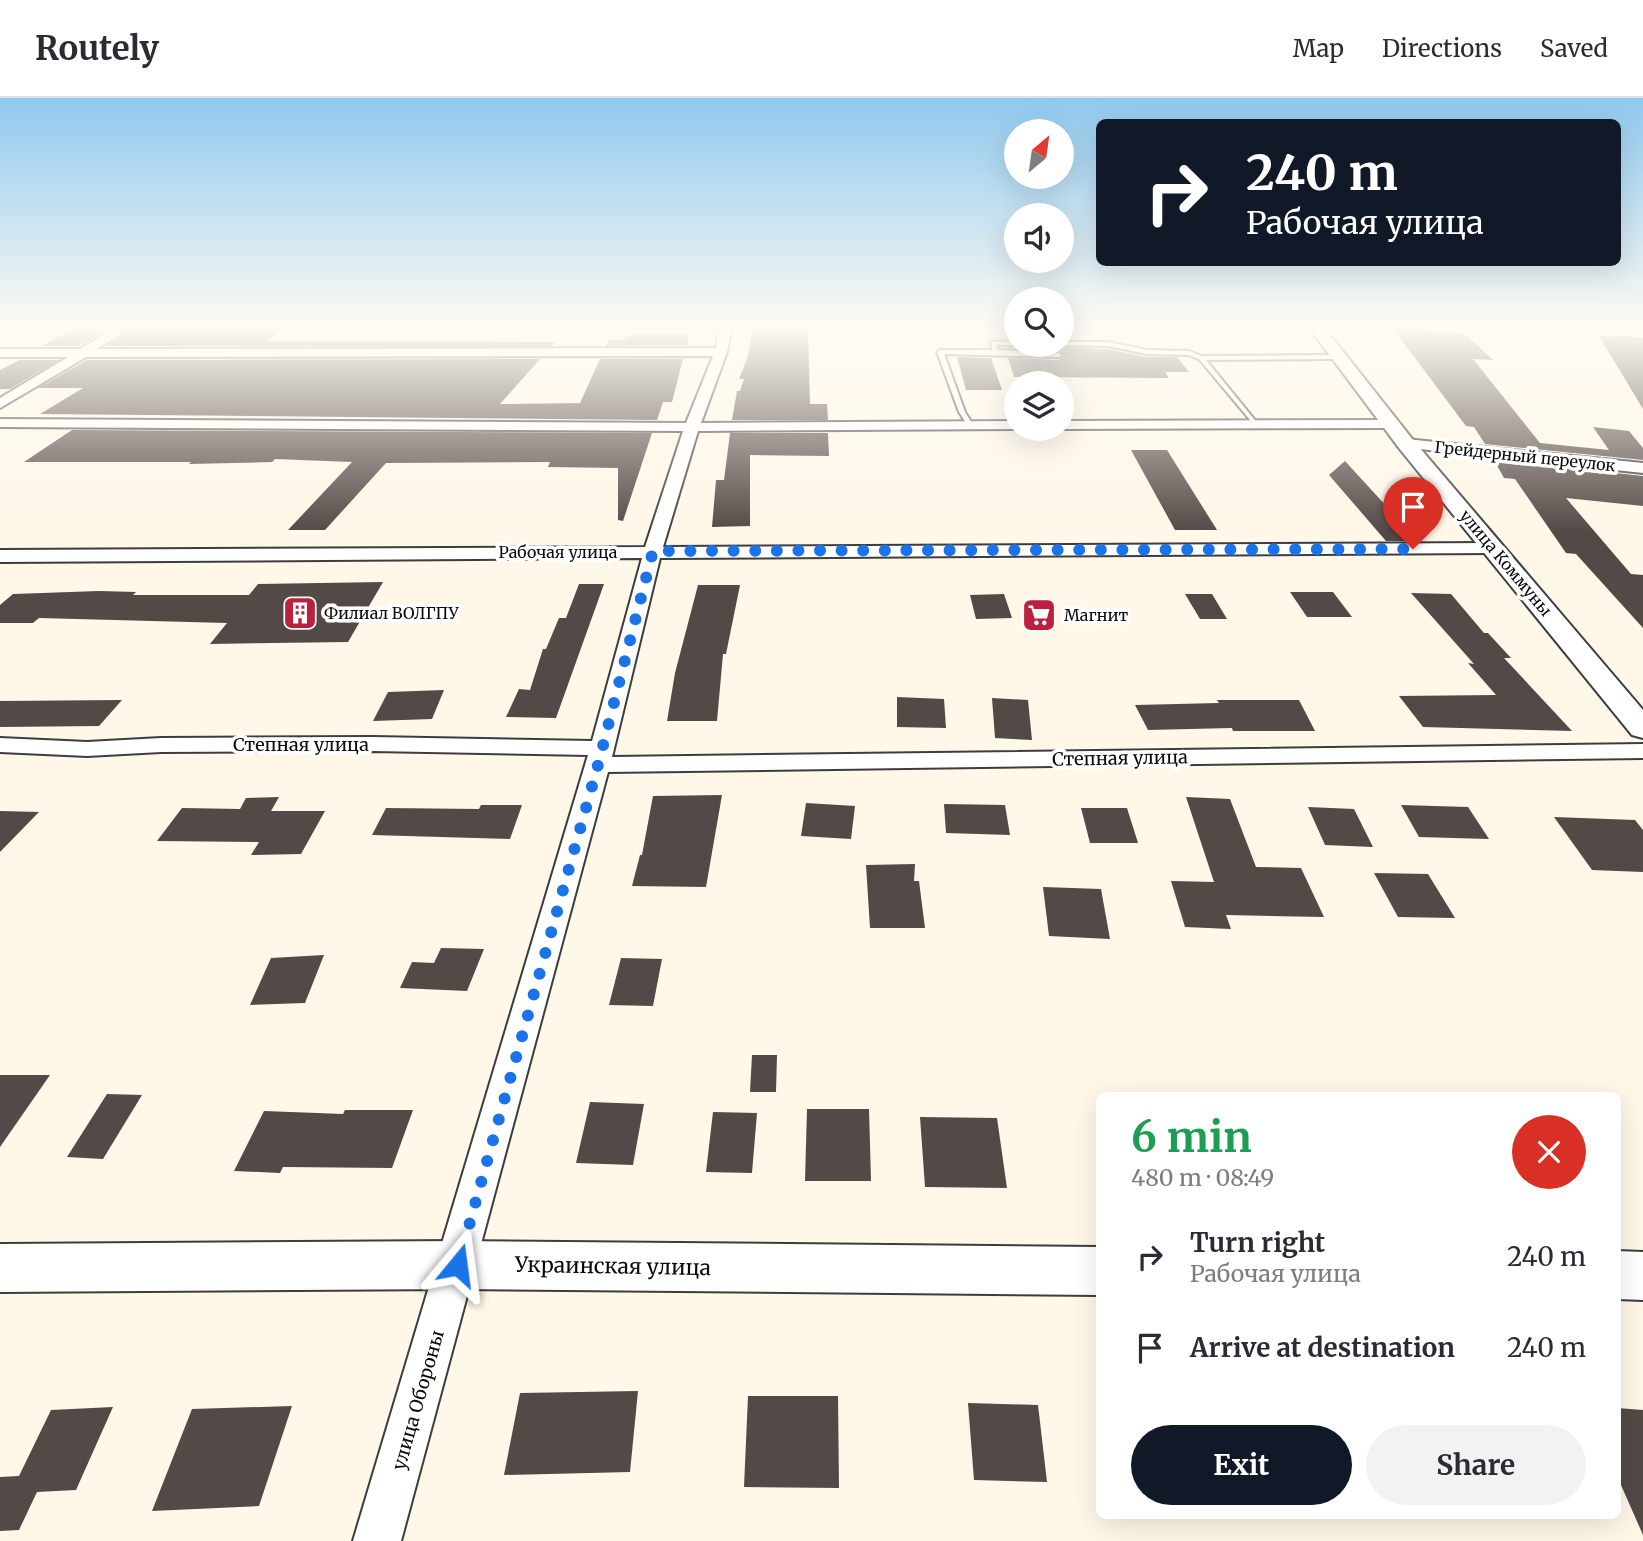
<!DOCTYPE html>
<html lang="en">
<head>
<meta charset="utf-8">
<style>
  :root { --surface:#fff; --page:#f2f2f3; --text:#2b2b33; --muted:#7c7c81; --line:#e1e1e2; --accent:#111827 }
  body { margin:0; font-family:Merriweather,serif; background:var(--page); color:var(--text); height:100vh; display:flex; flex-direction:column; font-size:26px; white-space:nowrap }
  * { box-sizing:border-box; margin:0 }
  p { font-size:23px; color:var(--muted) }
  .icon { flex:none; width:38px; height:38px; fill:none; stroke:currentColor; stroke-width:2; stroke-linecap:round; stroke-linejoin:round }
  .map { position:relative; flex:1; overflow:hidden }
  .panel { position:absolute; left:1096px; top:994px; width:525px; height:427px; display:flex; flex-direction:column; background:var(--surface); border-radius:10px; box-shadow:0 7px 28px #0002 }
  .panel>* { flex:none }
  .banner { position:absolute; left:1096px; top:21px; width:525px; height:147px; border-radius:10px; box-shadow:0 7px 28px #0002; background:#111827; color:#fff; overflow:hidden }
  .needle { width:46px; rotate:29deg }
  .buttons { position:absolute; left:1004px; top:21px; display:grid; gap:14px }
  .buttons a { display:grid; place-items:center; width:70px; height:70px; border-radius:50%; background:var(--surface); box-shadow:0 7px 28px #0002; font-size:35px }
  .pin { position:absolute; display:grid; place-items:center; width:60px; height:60px; color:#fff; margin:-72px -30px; border-radius:50% 50% 50% 0; rotate:-45deg; box-shadow:0 0 7px #0007 }
  .pin .icon { rotate:45deg }
  .me { position:absolute; width:77px; margin:-38px; rotate:16deg; stroke-linejoin:round; filter:drop-shadow(0 0 5px #0008) }
  .turn { display:flex; align-items:center; gap:24px; height:147px; padding:0 35px; font-size:32px }
  .turn .icon { width:91px; height:91px; stroke-width:2.5 }
  .turn b { display:block; font-size:49px; line-height:60px }
  .round { display:grid; place-items:center; flex:none; width:74px; height:74px; border-radius:37px; background:var(--page) }
  .summary { display:flex; align-items:center; justify-content:space-between; height:119px; padding:0 35px }
  h1 { font-size:42px; font-weight:700; line-height:52px; color:#1e9e55 }
  .button { display:flex; gap:14px; margin-top:auto; padding:14px 35px }
  .button a { flex:1; height:80px; border-radius:42px; background:var(--accent); color:#fff; font-size:28px; font-weight:700; line-height:80px; text-align:center }
  .button a+a { background:var(--page); color:var(--text) }
  ul { padding:0; list-style:none }
  li { display:flex; align-items:center; gap:21px; height:91px; padding:0 35px }
  li div { flex:1 }
  li b { display:block; font-size:26px }
  li em { font-style:normal }
  header { display:flex; align-items:center; gap:42px; box-sizing:border-box; height:98px; padding:0 35px; background:var(--surface); border-bottom:2px solid var(--line) }
  header strong { font-size:33px }
  nav { display:flex; gap:38px; margin-inline-start:auto; font-size:24px }
  .map>svg:first-child { display:block }
  .building { fill:#534946 }
  .lines { fill:none; stroke-linecap:round; stroke-linejoin:round }
  .service-casing { stroke:#3d3d3d; stroke-width:4 }
  .minor-casing { stroke:#3d3d3d; stroke-width:4 }
  .tertiary-casing { stroke:#3d3d3d; stroke-width:4 }
  .service { fill:#fff; fill-rule:evenodd }
  .minor { fill:#fff; fill-rule:evenodd }
  .tertiary { fill:#fff; fill-rule:evenodd }
  .route { stroke:#1a73e8; stroke-width:12; stroke-dasharray:0 21.6 }
  .labels { text-anchor:middle; dominant-baseline:central; stroke-width:7; stroke-linejoin:round; paint-order:stroke }
  .far-street-label { font-size:16px; fill:#0a0a0a; stroke:#fff }
  .far-poi-label { font-size:16px; fill:#0a0a0a; stroke:#fff; text-anchor:start }
  .street-label { font-size:18px; fill:#0a0a0a; stroke:#fff }
  .near-street-label { font-size:21px; fill:#0a0a0a; stroke:#fff }
</style>
</head>
<body>
<header>
<strong>Routely</strong>
<nav><a>Map</a><a>Directions</a><a>Saved</a></nav>
</header>
<div class="map">
<svg width="1643" height="1443" viewBox="0 0 1643 1443">
  <rect width="100%" height="100%" fill="#fff7e7"/>
  <g class="building">
    <path d="M71,232H105L79,248H42Z"/>
    <path d="M129,232H282L267,243L555,244L552,248H106Z"/>
    <path d="M752,232H808L810,306H827L828,322H732L737,293H740L744,281H739L748,258Z"/>
    <path d="M1394,232L1464,235L1493,262L1473,261L1540,345L1609,352L1593,329L1629,333L1643,350V362L1485,346L1474,329L1466,328Z"/>
    <path d="M637,236H690L687,247L606,248L608,242H624L627,237Z"/>
    <path d="M1611,237L1643,240V311L1599,238L1612,239Z"/>
    <path d="M1020,247L1108,251L1146,259H1177L1189,274H1165L1169,280L1014,279L1008,260L1059,262L1064,258L1059,252L1005,250Z"/>
    <path d="M957,259L991,260L1002,292H966Z"/>
    <path d="M540,261L500,306L580,305L600,261H683L672,304H663L657,322L40,316L83,290H38L87,262Z"/>
    <path d="M19,262H59L10,291H0V272Z"/>
    <path d="M72,332L652,335L623,423L618,422V370L548,369L550,364L386,365L325,432H288L352,364L275,361L272,364L189,366L191,364H24Z"/>
    <path d="M730,335H828L829,358L750,357V428L712,429L716,382H724Z"/>
    <path d="M1131,352H1167L1217,432H1175Z"/>
    <path d="M1494,362L1643,378V408L1566,400L1631,476L1643,477V530L1576,456L1566,455L1515,381L1504,380Z"/>
    <path d="M1345,363L1388,410L1411,443H1386L1329,377Z"/>
    <path d="M383,484L348,544L210,546L227,525L39,520L33,525H0V507L13,496L99,493L136,494L133,497H249L258,486Z"/>
    <path d="M579,486H604L556,620L506,619L519,591L530,592L543,551H546L559,520H566Z"/>
    <path d="M698,487H740L726,556H723L717,623H667L675,575Z"/>
    <path d="M1290,494H1333L1352,519H1307Z"/>
    <path d="M1411,495L1451,496L1484,535H1488L1511,560H1504L1572,633L1423,629L1399,598L1496,597L1468,565L1474,566Z"/>
    <path d="M1004,496L1012,520L976,521L970,497Z"/>
    <path d="M1185,496H1212L1227,521H1200Z"/>
    <path d="M444,592L432,621L373,623L388,594Z"/>
    <path d="M897,599L944,601L946,630L897,629Z"/>
    <path d="M992,600L1028,602L1032,642L995,640Z"/>
    <path d="M122,602L99,628L0,629V603Z"/>
    <path d="M1217,602H1299L1315,633H1233L1232,630L1148,632L1135,607L1219,605Z"/>
    <path d="M722,697L706,789L632,788L640,757H642L653,698Z"/>
    <path d="M279,699L271,713H325L301,756L251,757L259,744L157,743L182,710L240,711L246,700Z"/>
    <path d="M1186,699L1230,701L1256,769L1301,770L1324,819L1226,817L1231,831L1185,829L1171,783L1214,784Z"/>
    <path d="M806,705L855,708L851,741L801,738Z"/>
    <path d="M944,706L1005,707L1010,737L946,735Z"/>
    <path d="M481,707H522L510,741L372,737L386,710L479,711Z"/>
    <path d="M1401,707L1468,709L1489,741L1419,739Z"/>
    <path d="M1308,709L1354,711L1373,749L1325,747Z"/>
    <path d="M1081,710H1127L1138,745H1090Z"/>
    <path d="M0,713L39,714L0,754Z"/>
    <path d="M1554,719L1635,722L1643,732V774L1592,772Z"/>
    <path d="M915,766L914,783H919L925,830H870L866,767Z"/>
    <path d="M1374,775L1428,776L1455,820L1398,819Z"/>
    <path d="M1043,789L1101,791L1110,841L1049,838Z"/>
    <path d="M441,850L484,851L467,893L400,890L412,864L434,865Z"/>
    <path d="M324,857L305,905L250,907L271,860Z"/>
    <path d="M621,860L662,861L653,908L609,907Z"/>
    <path d="M752,957H777L776,994H750Z"/>
    <path d="M0,977H50L0,1049Z"/>
    <path d="M107,996L142,997L103,1061L67,1059Z"/>
    <path d="M590,1004L644,1006L633,1067L576,1065Z"/>
    <path d="M807,1011H869L871,1083H805Z"/>
    <path d="M345,1012H413L392,1070L283,1069L280,1075L234,1073L264,1013L343,1016Z"/>
    <path d="M713,1014L757,1015L752,1075L706,1074Z"/>
    <path d="M920,1019L997,1020L1007,1090L925,1089Z"/>
    <path d="M638,1293L630,1374L504,1377L520,1295Z"/>
    <path d="M748,1298H838L839,1390L744,1389Z"/>
    <path d="M968,1305L1038,1307L1047,1384L974,1382Z"/>
    <path d="M292,1308L259,1408L152,1413L192,1311Z"/>
    <path d="M113,1309L76,1392L37,1394L19,1432L0,1433V1379L19,1378L51,1312Z"/>
    <path d="M1617,1310L1643,1312V1437L1617,1378Z"/>
  </g>
  <g class="lines">
    <g class="service-casing">
      <g id="service">
        <path d="M1017,243V247H996L998,252L1059,255L1062,257L1059,259L944,256L965,314L973,327L968,328L959,314L937,254L940,252H992L991,244Z"/>
        <path d="M1062,244H1108L1147,252L1189,253L1202,258L1339,257L1342,259L1339,261L1206,262L1258,326L1259,327L1256,329L1199,261L1188,257L1147,256L1108,248L1060,247Z"/>
      </g>
    </g>
    <g class="minor-casing">
      <g id="minor">
        <path d="M111,232H126L97,251L716,250L719,232H731L727,254L701,325L1017,323V331H1019H1017L698,333L663,449L1495,445L1504,450L1495,455L660,460L612,659L1643,646V660L608,674L401,1443H353L588,657L372,653L161,654L87,658L0,654V640L87,644L161,640L372,639L592,643L642,460L0,464V452L645,449L683,333L0,329V321L686,325L713,258L86,259L0,310V300L68,259H0V251H80Z"/>
        <path d="M1391,322L1396,323L1398,326L1396,329L1391,330L1062,331H1060H1062V323Z"/>
        <path d="M1406,341L1643,365V375L1401,349L1398,346L1401,343Z"/>
      </g>
    </g>
    <g class="tertiary-casing">
      <g id="tertiary">
        <path d="M1311,232H1326L1413,342L1643,612V640L1632,637L1399,350Z"/>
        <path d="M458,1143L1099,1149V1197L458,1191L0,1194V1146Z"/>
        <path d="M1617,1153L1643,1154V1202L1617,1201Z"/>
      </g>
    </g>
    <use href="#service" class="service"/>
    <use href="#minor" class="minor"/>
    <use href="#tertiary" class="tertiary"/>
  </g>
  <linearGradient id="sky" x2="0" y2="1"><stop stop-color="#8fc8ee"/><stop offset="0.53" stop-color="#fffbf4"/><stop offset="1" stop-color="#fffbf4" stop-opacity="0"/></linearGradient>
  <rect width="1643" height="434" fill="url(#sky)"/>
  <g class="lines">
    <path class="route" d="M458,1167L598,667L653,453L1413,451"/>
  </g>
  <defs>
    <g id="building-square" transform="scale(1.75)"><rect x="-9" y="-9" width="18" height="18" rx="4" fill="#bb213e" stroke="#fff"/><path d="M-4-6H4V6H1V3H-1V6H-4ZM-2.5-4.3h1.7v1.8h-1.7ZM.8-4.3h1.7v1.8H.8ZM-2.5-1h1.7V.8h-1.7ZM.8-1h1.7V.8H.8Z" fill="#fff"/></g>
    <g id="supermarket-square" transform="scale(1.75)"><rect x="-9" y="-9" width="18" height="18" rx="4" fill="#bb213e" stroke="#fff"/><path d="M-6-5.5h2.5l.6 2H6L4.5 2H-2.5L-4.4-4H-6ZM-1.5 3.2a1.3 1.3 0 1 0 .1 0ZM3 3.2a1.3 1.3 0 1 0 .1 0Z" fill="#fff"/></g>
  </defs>
  <g fill-rule="evenodd">
    <use href="#building-square" x="300" y="515"/>
    <use href="#supermarket-square" x="1039" y="517"/>
  </g>
  <g class="labels">
    <g class="far-street-label">
      <text transform="translate(1525 358) rotate(6)">Грейдерный переулок</text>
      <text x="558" y="454">Рабочая улица</text>
      <text transform="translate(1506 465) rotate(50)">улица Коммуны</text>
    </g>
    <g class="far-poi-label">
      <text x="324" y="515">Филиал ВОЛГПУ</text>
      <text x="1064" y="517">Магнит</text>
    </g>
    <g class="street-label">
      <text x="301" y="646">Степная улица</text>
      <text transform="translate(1120 660) rotate(-1)">Степная улица</text>
      <text transform="translate(418 1302) rotate(-74)">улица Обороны</text>
    </g>
    <g class="near-street-label">
      <text transform="translate(613 1168) rotate(1)">Украинская улица</text>
    </g>
  </g>
</svg>
<div class="buttons">
<a><svg class="needle" viewBox="-14 -14 28 28"><path d="M0-13l5 13h-10z" fill="#e53935"/><path d="M0 13l5-13h-10z" fill="#7c7c81"/></svg></a>
<a><svg class="icon" aria-label="sound" viewBox="0 0 24 24"><path d="M4 9h4l5-4v14l-5-4H4zM17 9q2 3 0 6"/></svg></a>
<a><svg class="icon" aria-label="search" viewBox="0 0 24 24"><circle cx="10" cy="10" r="6"/><path d="M15 15l6 6"/></svg></a>
<a><svg class="icon" aria-label="layers" viewBox="0 0 24 24"><path d="M12 4l9 5-9 5-9-5zM3 14l9 5 9-5"/></svg></a>
</div>
<div class="pin" style="left:1413px;top:451px;background:#d93025"><svg class="icon" aria-label="arrive" viewBox="0 0 24 24"><path d="M6 21V4h12l-3 4 3 4H6"/></svg></div>
<svg class="me" style="left:458px;top:1167px" viewBox="-20 -20 40 40"><path d="M0-17L14 15 0 8-14 15z" fill="#1a73e8" stroke="#fff" stroke-width="4"/></svg>
<div class="banner">
<div class="turn"><svg class="icon" aria-label="right" viewBox="0 0 24 24"><path d="M7 20v-9h11M14 6l5 5-5 5"/></svg><div><b>240 m</b>Рабочая улица</div></div>
</div>
<section class="panel">
<div class="summary"><div><h1>6 min</h1><p>480 m · 08:49</p></div><a class="round" style="background:#d93025;color:#fff"><svg class="icon" aria-label="close" viewBox="0 0 24 24"><path d="M6 6l12 12M18 6L6 18"/></svg></a></div>
<ul>
<li><svg class="icon" aria-label="right" viewBox="0 0 24 24"><path d="M7 20v-9h11M14 6l5 5-5 5"/></svg><div><b>Turn right</b><p>Рабочая улица</p></div><em>240 m</em></li>
<li><svg class="icon" aria-label="arrive" viewBox="0 0 24 24"><path d="M6 21V4h12l-3 4 3 4H6"/></svg><div><b>Arrive at destination</b></div><em>240 m</em></li>
</ul>
<div class="button"><a>Exit</a><a>Share</a></div>
</section>
</div>
</body>
</html>
